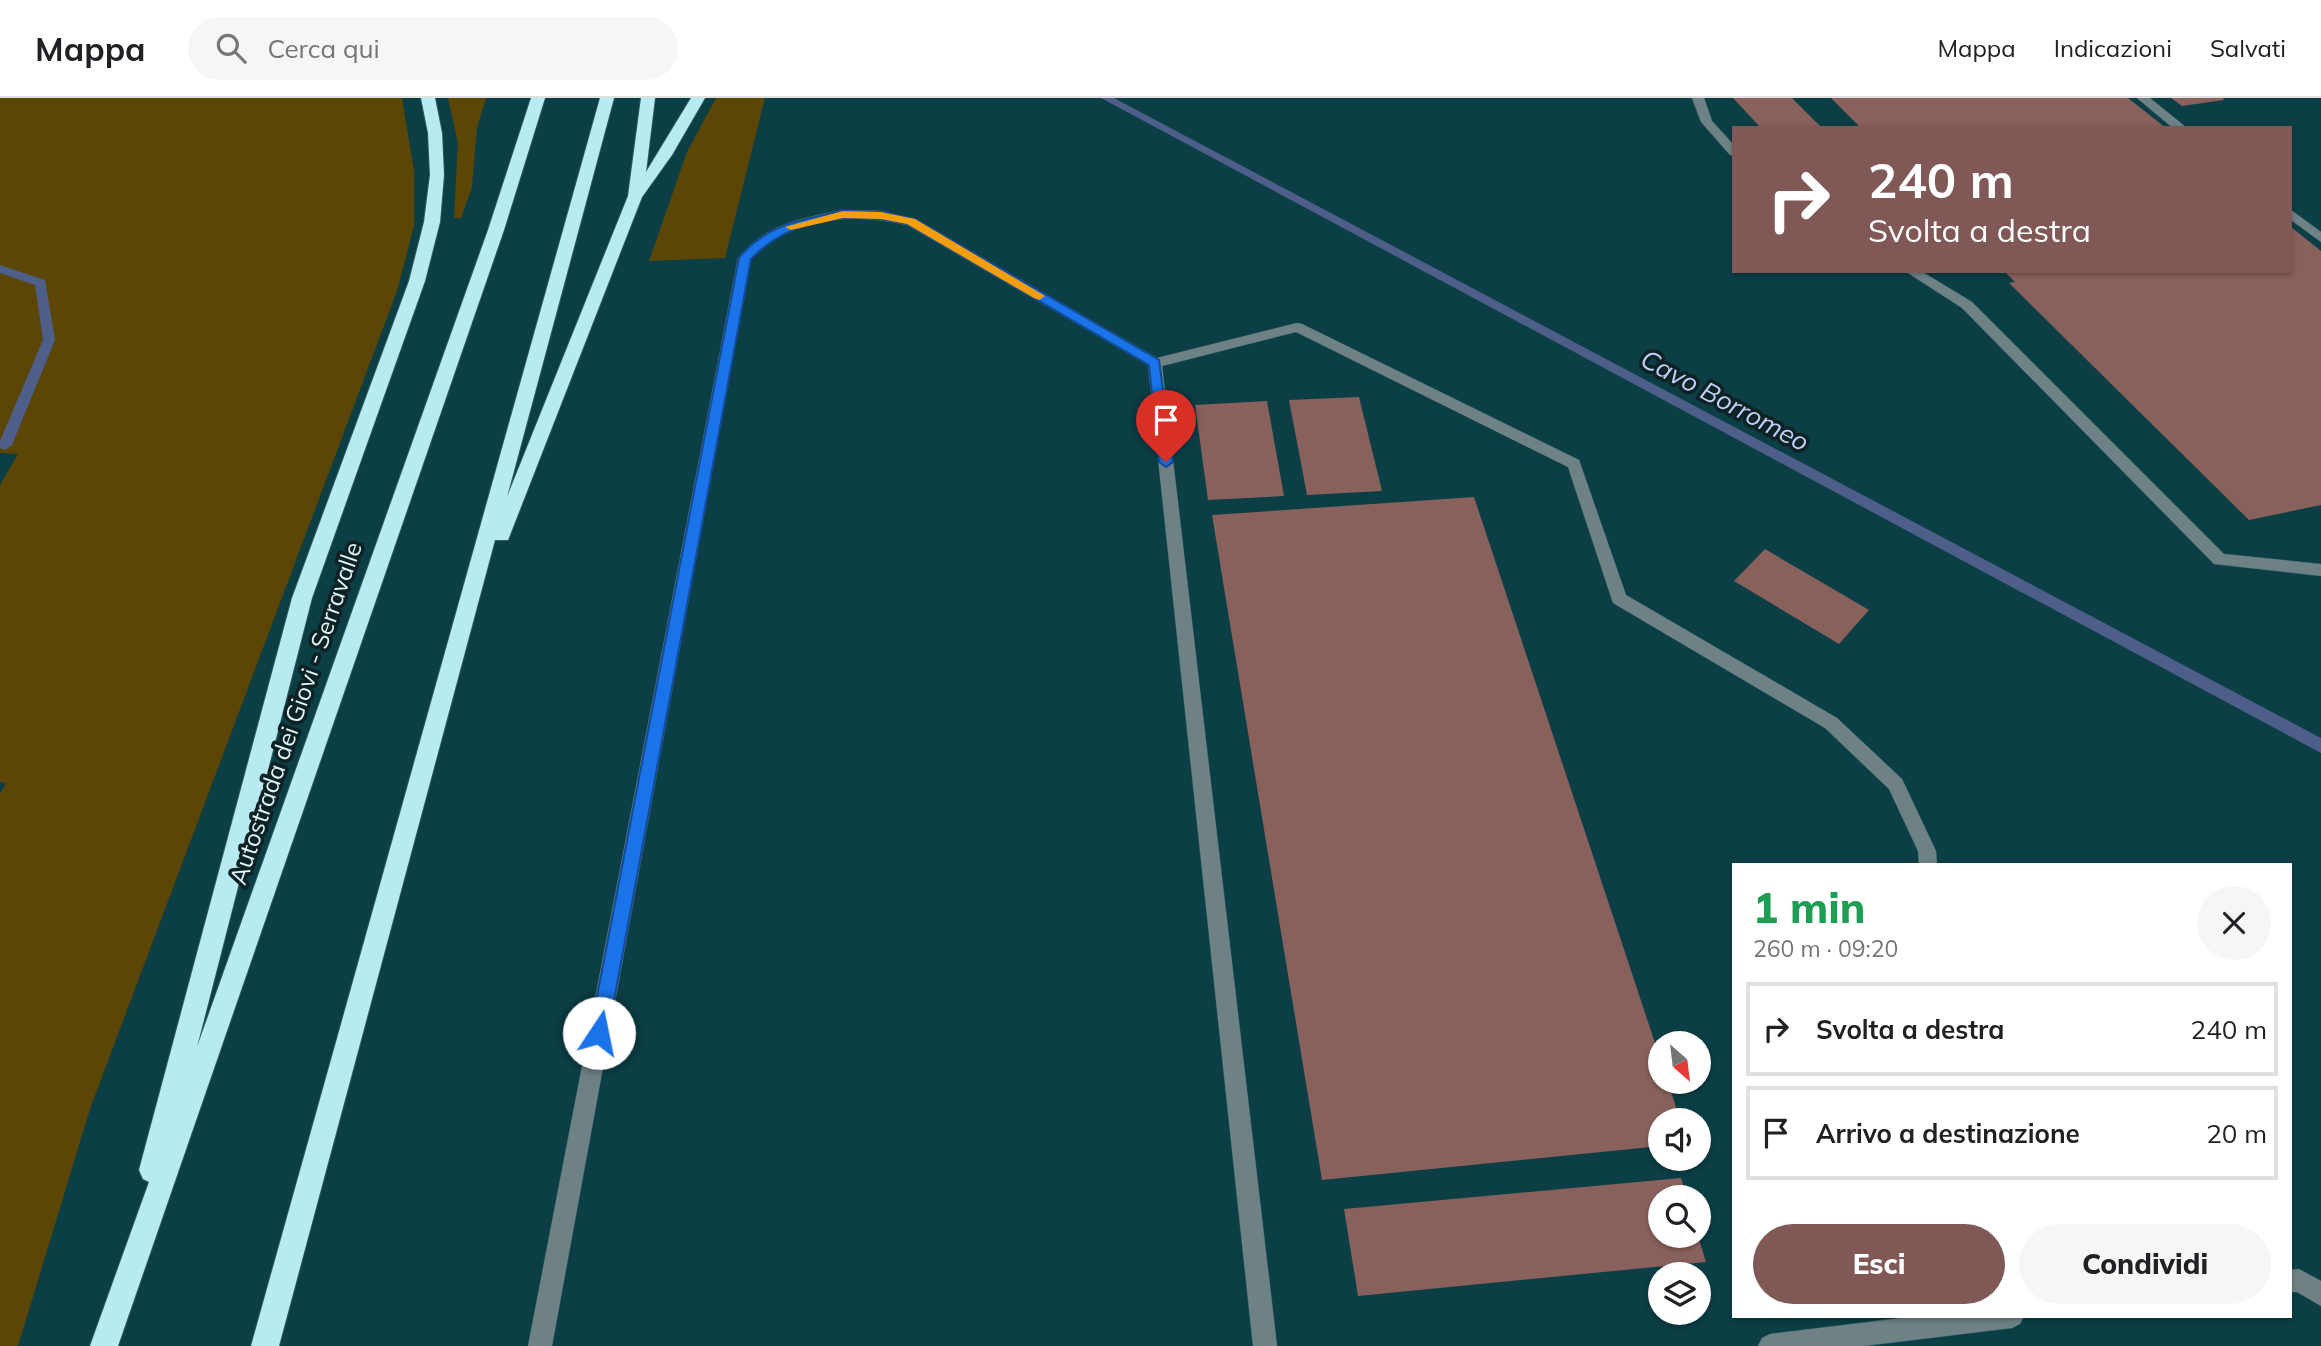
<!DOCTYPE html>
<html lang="it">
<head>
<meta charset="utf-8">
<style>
  :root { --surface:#fff; --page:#f6f6f6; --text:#202124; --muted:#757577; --line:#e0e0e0; --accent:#805855 }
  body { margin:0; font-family:Mulish,sans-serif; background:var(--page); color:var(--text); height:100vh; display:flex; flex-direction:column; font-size:26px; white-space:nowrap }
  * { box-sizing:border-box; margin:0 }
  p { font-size:23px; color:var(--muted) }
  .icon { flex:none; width:38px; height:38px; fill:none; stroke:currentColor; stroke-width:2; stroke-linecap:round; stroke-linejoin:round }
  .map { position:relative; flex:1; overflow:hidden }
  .sheet { position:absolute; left:1732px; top:765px; width:560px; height:455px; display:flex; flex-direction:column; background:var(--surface); border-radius:0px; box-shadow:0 2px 5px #0004 }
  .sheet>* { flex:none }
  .banner { position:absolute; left:1732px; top:28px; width:560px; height:147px; border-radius:0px; box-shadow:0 2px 5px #0004; background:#805855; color:#fff; overflow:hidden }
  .needle { width:46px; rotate:152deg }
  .tools { position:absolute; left:1648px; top:933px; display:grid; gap:14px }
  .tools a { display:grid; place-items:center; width:63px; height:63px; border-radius:50%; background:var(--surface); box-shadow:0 2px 5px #0004; font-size:35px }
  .pin { position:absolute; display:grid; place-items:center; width:60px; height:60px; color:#fff; margin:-72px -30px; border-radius:50% 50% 50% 0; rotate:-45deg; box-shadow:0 0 7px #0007 }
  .pin .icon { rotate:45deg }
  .me { position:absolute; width:77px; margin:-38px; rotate:11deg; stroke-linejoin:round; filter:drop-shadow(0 0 5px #0008) }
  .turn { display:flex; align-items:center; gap:24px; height:147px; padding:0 21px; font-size:32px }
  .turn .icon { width:91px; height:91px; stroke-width:2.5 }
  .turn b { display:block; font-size:49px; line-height:60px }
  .round { display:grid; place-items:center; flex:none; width:74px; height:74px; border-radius:37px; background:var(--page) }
  .summary { display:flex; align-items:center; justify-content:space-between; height:119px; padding:0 21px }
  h1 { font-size:42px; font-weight:800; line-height:52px; color:#1e9e55 }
  .cta { display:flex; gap:14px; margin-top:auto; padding:14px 21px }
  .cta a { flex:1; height:80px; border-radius:42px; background:var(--accent); color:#fff; font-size:28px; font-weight:800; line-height:80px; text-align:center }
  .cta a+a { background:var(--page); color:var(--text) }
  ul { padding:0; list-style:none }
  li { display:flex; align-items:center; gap:21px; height:94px; margin:0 14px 10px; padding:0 7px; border:4px solid var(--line); border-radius:0px }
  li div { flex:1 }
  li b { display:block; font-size:26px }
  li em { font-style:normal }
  header { display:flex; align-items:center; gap:42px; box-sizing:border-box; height:98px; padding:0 35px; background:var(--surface); border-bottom:2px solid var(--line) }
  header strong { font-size:33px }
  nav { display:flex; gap:38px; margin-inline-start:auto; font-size:24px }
  .search { width:490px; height:63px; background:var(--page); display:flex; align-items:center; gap:18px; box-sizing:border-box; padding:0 24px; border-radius:38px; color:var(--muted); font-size:26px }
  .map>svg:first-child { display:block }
  .green { fill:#5c4605 }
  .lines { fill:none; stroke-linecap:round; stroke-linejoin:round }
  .stream { fill:#4d5e89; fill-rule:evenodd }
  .building { fill:#89615c }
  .minor-casing { stroke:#2d5b62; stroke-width:1 }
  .highway-casing { stroke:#2d5b62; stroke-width:2 }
  .minor { fill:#6e8285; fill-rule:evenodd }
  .highway { fill:#b8eaf1; fill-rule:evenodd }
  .route { fill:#1a73e8; stroke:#114b97; stroke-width:2 }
  .slow { fill:#f59e0b }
  .labels { text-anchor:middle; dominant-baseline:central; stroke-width:7; stroke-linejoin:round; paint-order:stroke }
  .street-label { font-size:24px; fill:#ddf6fa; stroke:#0e2225 }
  .water-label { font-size:26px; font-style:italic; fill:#bfcef4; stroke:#0e2225 }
</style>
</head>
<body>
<header>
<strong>Mappa</strong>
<div class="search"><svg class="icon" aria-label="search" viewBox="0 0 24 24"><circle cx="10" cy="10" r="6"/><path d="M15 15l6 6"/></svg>Cerca qui</div>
<nav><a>Mappa</a><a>Indicazioni</a><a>Salvati</a></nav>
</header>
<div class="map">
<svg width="2321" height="1248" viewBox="0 0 2321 1248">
  <rect width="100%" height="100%" fill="#0b3e45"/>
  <g class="green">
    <path d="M0,0H402L414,72V128L397,193L90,1011L18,1248H0V696L6,685L0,684V387L18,356L0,355Z"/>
    <path d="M448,0H486L477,30L472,89L461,120H454L458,45Z"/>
    <path d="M716,0H765L725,160L649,163L687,54Z"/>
  </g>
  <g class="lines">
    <g class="stream">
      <path d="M1101,0H1114L2321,640V655Z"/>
      <path d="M0,167L45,182L55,242L12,347L5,352L0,350V343L43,242L35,187L0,175Z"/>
    </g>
  </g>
  <g class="building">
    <path d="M1733,0H1792L1822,30H1761Z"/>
    <path d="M1831,0H2128L2166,30H1861Z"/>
    <path d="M2171,0H2223L2224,2L2182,8Z"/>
    <path d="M2291,129L2321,153V407L2249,422L2009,185L2015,184L2004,173H2291Z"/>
    <path d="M1359,299L1382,393L1307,397L1289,302Z"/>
    <path d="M1267,303L1284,398L1208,402L1195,307Z"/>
    <path d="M1474,399L1661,963V984H1668L1680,1022H1661V1048L1322,1082L1212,417Z"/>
    <path d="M1765,451L1869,512L1839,546L1734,483Z"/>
    <path d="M1681,1080L1687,1099H1661V1138H1698L1706,1164L1358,1198L1344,1111Z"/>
  </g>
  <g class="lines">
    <g class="minor-casing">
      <g id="minor">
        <path d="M1692,0H1704L1712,23L1734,47V58L1730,57L1701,24Z"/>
        <path d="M2137,0H2150L2187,30H2173Z"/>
        <path d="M843,112L881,113L915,121L1157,260L1297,225L1302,226L1579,362L1626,497L1837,620L1902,681L1936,753L1937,766H1919L1918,753L1889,691L1825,630L1613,505L1568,369L1296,234L1162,268L1277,1248H1253L1148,267L907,127C852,114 791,119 751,161L552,1248H528L738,160C765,126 803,120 843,112Z"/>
        <path d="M2291,112L2321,134V144L2291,122Z"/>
        <path d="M1905,173H1921L1972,204L2224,456L2321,466V478L2214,466L1962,210Z"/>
        <path d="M2299,1171L2321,1183V1208L2297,1194H2291V1172Z"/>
        <path d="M1918,1218H2024L2020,1226L2012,1230L1864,1248H1758L1762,1240L1770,1236Z"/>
      </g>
    </g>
    <g class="highway-casing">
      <g id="highway">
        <path d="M421,0H435L442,35L444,77L440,124L425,183L312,500L197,949L488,132L531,0H545L504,132L118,1248H90L149,1084L143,1081L139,1072L292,500L409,183L424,124L430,77L428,35Z"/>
        <path d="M600,0H614L507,399L628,98L641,0H655L646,74L691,0H705L672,57L642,99L510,437L508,442H495L279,1248H251Z"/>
      </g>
    </g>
    <use href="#minor" class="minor"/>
    <use href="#highway" class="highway"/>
  </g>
  <path class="route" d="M843,113L881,114L915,121L1159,262L1173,364L1166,369L1159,364L1149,267L907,126C851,114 792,118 751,161L608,935L605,942L599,944L592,942L590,935L739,160C765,127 803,121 843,113Z"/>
  <path class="slow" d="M843,113L881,114L915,121L1045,198L1039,202L1034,200L907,126L881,121L843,120L791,132L785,129Z"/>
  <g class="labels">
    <g class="street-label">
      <text transform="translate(295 615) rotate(-71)">Autostrada dei Giovi - Serravalle</text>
    </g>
    <g class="water-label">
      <text transform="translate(1725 302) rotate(28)">Cavo Borromeo</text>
    </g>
  </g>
</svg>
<div class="tools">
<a><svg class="needle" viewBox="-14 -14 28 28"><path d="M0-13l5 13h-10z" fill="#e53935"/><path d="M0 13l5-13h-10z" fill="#757577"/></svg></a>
<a><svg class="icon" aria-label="sound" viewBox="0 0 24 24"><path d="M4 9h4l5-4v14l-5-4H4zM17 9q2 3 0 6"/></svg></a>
<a><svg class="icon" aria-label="search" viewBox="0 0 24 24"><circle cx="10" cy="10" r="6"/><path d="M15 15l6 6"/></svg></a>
<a><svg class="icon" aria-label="layers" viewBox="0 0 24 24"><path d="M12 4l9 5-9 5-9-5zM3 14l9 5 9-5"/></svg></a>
</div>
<div class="pin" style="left:1166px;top:364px;background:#d93025"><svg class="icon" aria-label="arrive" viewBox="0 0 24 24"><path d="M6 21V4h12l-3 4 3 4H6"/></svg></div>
<svg class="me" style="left:599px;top:935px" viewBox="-20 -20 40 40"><circle r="19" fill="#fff"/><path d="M0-13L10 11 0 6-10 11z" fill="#1a73e8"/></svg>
<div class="banner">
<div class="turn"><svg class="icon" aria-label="right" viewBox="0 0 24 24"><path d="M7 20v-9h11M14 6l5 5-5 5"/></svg><div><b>240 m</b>Svolta a destra</div></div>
</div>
<section class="sheet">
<div class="summary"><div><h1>1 min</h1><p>260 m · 09:20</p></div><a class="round"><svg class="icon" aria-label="close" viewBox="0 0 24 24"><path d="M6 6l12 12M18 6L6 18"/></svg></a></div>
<ul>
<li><svg class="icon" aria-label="right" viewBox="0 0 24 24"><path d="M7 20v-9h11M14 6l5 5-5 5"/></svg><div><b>Svolta a destra</b></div><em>240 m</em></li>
<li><svg class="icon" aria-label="arrive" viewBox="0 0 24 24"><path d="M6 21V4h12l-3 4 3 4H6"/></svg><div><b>Arrivo a destinazione</b></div><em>20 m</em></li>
</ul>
<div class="cta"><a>Esci</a><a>Condividi</a></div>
</section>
</div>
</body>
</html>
